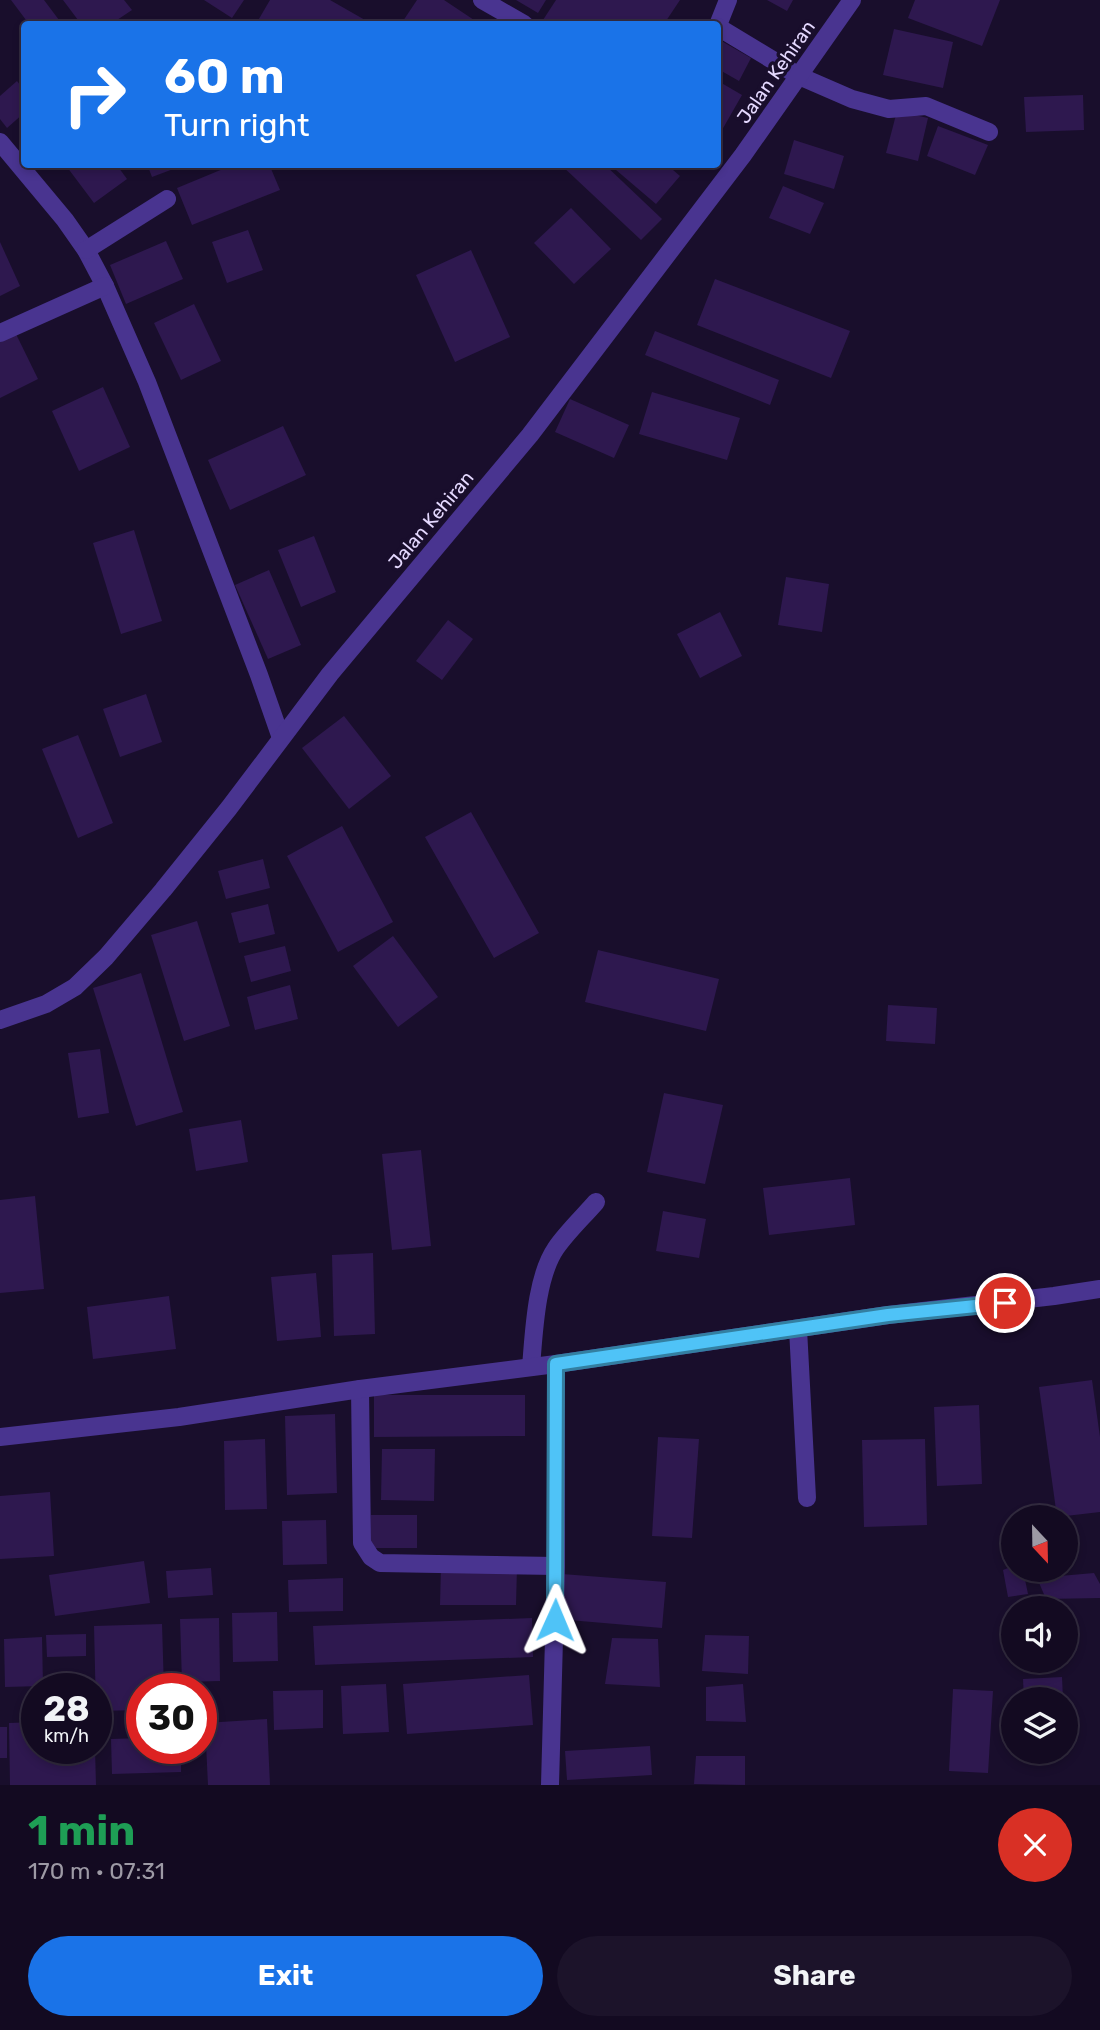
<!DOCTYPE html>
<html lang="en">
<head>
<meta charset="utf-8">
<style>
  :root { --surface:#130a21; --page:#1c132a; --text:#f1f3f6; --muted:#9d9aa5; --line:#322b3f; --accent:#1a73e8 }
  body { margin:0; font-family:Rubik,sans-serif; background:var(--page); color:var(--text); height:100vh; display:flex; flex-direction:column; font-size:26px; white-space:nowrap }
  * { box-sizing:border-box; margin:0 }
  p { font-size:23px; color:var(--muted) }
  .icon { flex:none; width:38px; height:38px; fill:none; stroke:currentColor; stroke-width:2; stroke-linecap:round; stroke-linejoin:round }
  .map { position:relative; height:1785px; overflow:hidden }
  .side { display:flex; flex-direction:column; background:var(--surface); flex:1 }
  .side>* { flex:none }
  .banner { position:absolute; left:21px; top:21px; width:700px; height:147px; border-radius:7px; box-shadow:0 4px 10px #0003,0 0 0 2px var(--line); background:#1a73e8; color:#fff; overflow:hidden }
  .needle { width:46px; rotate:158deg }
  .controls { position:absolute; left:1001px; top:1505px; display:grid; gap:14px }
  .controls a { display:grid; place-items:center; width:77px; height:77px; border-radius:50%; background:var(--surface); box-shadow:0 4px 10px #0003,0 0 0 2px var(--line); font-size:35px }
  .speed { position:absolute; left:21px; top:1673px; display:flex; gap:14px; font-size:35px; font-weight:700; text-align:center }
  .speed>* { display:grid; place-content:center; width:91px; height:91px; border-radius:50%; background:var(--surface); box-shadow:0 4px 10px #0003,0 0 0 2px var(--line); line-height:1 }
  .speed small { font-size:18px; font-weight:400 }
  .speed .limit { border:10px solid #d22; background:#fff; color:#111 }
  .pin { position:absolute; display:grid; place-items:center; width:60px; height:60px; color:#fff; margin:-30px; border:4px solid #fff; border-radius:50%; box-shadow:0 2px 7px #0007 }
  .me { position:absolute; width:77px; margin:-38px; rotate:1deg; stroke-linejoin:round; filter:drop-shadow(0 0 5px #0008) }
  .turn { display:flex; align-items:center; gap:24px; height:147px; padding:0 28px; font-size:32px }
  .turn .icon { width:91px; height:91px; stroke-width:2.5 }
  .turn b { display:block; font-size:49px; line-height:60px }
  .round { display:grid; place-items:center; flex:none; width:74px; height:74px; border-radius:37px; background:var(--page) }
  .head { display:flex; align-items:center; justify-content:space-between; height:119px; padding:0 28px }
  h1 { font-size:42px; font-weight:700; line-height:52px; color:#1e9e55 }
  .primary-button { display:flex; gap:14px; margin-top:auto; padding:14px 28px }
  .primary-button a { flex:1; height:80px; border-radius:42px; background:var(--accent); color:#fff; font-size:28px; font-weight:700; line-height:80px; text-align:center }
  .primary-button a+a { background:var(--page); color:var(--text) }
  .map>svg:first-child { display:block }
  .building { fill:#2e184f }
  .lines { fill:none; stroke-linecap:round; stroke-linejoin:round }
  .minor { stroke:#493490; stroke-width:18 }
  .route-casing { stroke:#337fa1; stroke-width:18 }
  .route { stroke:#4fc3f7; stroke-width:12 }
  .labels { text-anchor:middle; dominant-baseline:central; stroke-width:7; stroke-linejoin:round; paint-order:stroke }
  .street-label { font-size:19px; fill:#e5d9ff; stroke:#190e2c }
</style>
</head>
<body>
<div class="map">
<svg width="1100" height="1785" viewBox="0 0 1100 1785">
  <rect width="100%" height="100%" fill="#190e2c"/>
  <g class="building">
    <path d="M11,0H44L62,24H29Z"/>
    <path d="M63,0H124L132,10L111,24H81Z"/>
    <path d="M204,0H244L232,18Z"/>
    <path d="M270,0H330L372,24H256Z"/>
    <path d="M417,0H444L474,20L471,24H408L403,21Z"/>
    <path d="M516,0H546L538,13Z"/>
    <path d="M556,0H680L664,24H550L543,20Z"/>
    <path d="M767,0H793L787,11Z"/>
    <path d="M915,0H1000L982,46L908,18Z"/>
    <path d="M894,29L953,42L943,88L883,75Z"/>
    <path d="M718,39L751,58L739,81L718,69Z"/>
    <path d="M17,81L24,90V113L7,128L0,119V96Z"/>
    <path d="M718,81L742,95L722,130L718,127Z"/>
    <path d="M1083,95L1084,130L1026,132L1024,97Z"/>
    <path d="M897,111L928,118L918,161L886,153Z"/>
    <path d="M938,126L988,145L975,175L927,156Z"/>
    <path d="M794,140L844,156L834,189L784,174Z"/>
    <path d="M70,164H116L127,179L94,203L67,167Z"/>
    <path d="M147,164H184V165L152,177Z"/>
    <path d="M235,164H269L280,190L192,225L177,188Z"/>
    <path d="M560,164H604L662,219L641,240Z"/>
    <path d="M609,164H666L680,176L656,204Z"/>
    <path d="M783,186L824,203L810,234L769,218Z"/>
    <path d="M571,208L611,249L574,284L534,243Z"/>
    <path d="M248,230L263,270L227,283L212,242Z"/>
    <path d="M166,241L183,279L126,304L110,265Z"/>
    <path d="M0,242L20,286L0,296Z"/>
    <path d="M471,250L510,337L455,362L416,275Z"/>
    <path d="M715,279L850,331L831,378L697,325Z"/>
    <path d="M194,304L221,361L181,380L154,323Z"/>
    <path d="M655,331L779,380L770,405L645,355Z"/>
    <path d="M16,334L38,379L0,398V342Z"/>
    <path d="M103,387L130,447L79,471L52,411Z"/>
    <path d="M652,392L740,418L727,460L639,434Z"/>
    <path d="M570,399L629,425L614,458L555,432Z"/>
    <path d="M283,426L306,475L230,510L208,460Z"/>
    <path d="M134,530L162,621L121,634L93,543Z"/>
    <path d="M314,536L336,592L301,607L278,550Z"/>
    <path d="M269,570L301,645L268,659L235,585Z"/>
    <path d="M786,577L829,584L822,632L778,625Z"/>
    <path d="M720,612L742,656L700,678L677,634Z"/>
    <path d="M448,620L473,639L442,680L416,661Z"/>
    <path d="M146,694L162,742L120,757L103,709Z"/>
    <path d="M344,716L391,776L349,809L302,748Z"/>
    <path d="M78,735L113,823L78,838L42,749Z"/>
    <path d="M471,812L539,933L494,958L425,837Z"/>
    <path d="M342,826L393,922L338,952L287,856Z"/>
    <path d="M263,859L270,888L226,899L218,871Z"/>
    <path d="M268,904L275,934L239,943L231,913Z"/>
    <path d="M197,921L230,1026L184,1041L151,935Z"/>
    <path d="M393,936L438,997L398,1027L353,966Z"/>
    <path d="M285,946L291,971L251,982L244,956Z"/>
    <path d="M598,950L719,979L706,1031L585,1002Z"/>
    <path d="M141,973L183,1112L136,1126L93,988Z"/>
    <path d="M290,985L298,1019L255,1030L247,997Z"/>
    <path d="M888,1005L937,1008L935,1044L886,1041Z"/>
    <path d="M100,1049L109,1113L78,1118L68,1053Z"/>
    <path d="M664,1093L723,1105L705,1184L647,1172Z"/>
    <path d="M241,1120L248,1162L196,1171L189,1129Z"/>
    <path d="M421,1150L431,1246L392,1250L382,1154Z"/>
    <path d="M850,1178L855,1225L769,1235L763,1188Z"/>
    <path d="M35,1196L44,1289L0,1293V1200Z"/>
    <path d="M663,1211L706,1219L699,1258L656,1251Z"/>
    <path d="M373,1253L375,1334L334,1336L332,1255Z"/>
    <path d="M316,1273L321,1337L277,1341L271,1277Z"/>
    <path d="M169,1296L176,1349L93,1359L87,1307Z"/>
    <path d="M1092,1380L1100,1437V1512L1057,1517L1039,1387Z"/>
    <path d="M374,1395H525V1436L374,1437Z"/>
    <path d="M979,1405L982,1484L937,1486L934,1407Z"/>
    <path d="M335,1414L337,1493L287,1495L285,1416Z"/>
    <path d="M658,1437L699,1439L692,1538L652,1536Z"/>
    <path d="M265,1439L267,1509L225,1510L224,1441Z"/>
    <path d="M925,1439L927,1525L864,1527L862,1440Z"/>
    <path d="M382,1449H435L434,1501L381,1500Z"/>
    <path d="M50,1492L54,1556L0,1559V1496Z"/>
    <path d="M371,1515H417V1548H370Z"/>
    <path d="M326,1520L327,1564L283,1565L282,1521Z"/>
    <path d="M144,1561L150,1603L55,1616L49,1575Z"/>
    <path d="M441,1566L517,1567L516,1605H440Z"/>
    <path d="M1013,1566V1570H1023L1028,1594L1008,1597L1003,1570Z"/>
    <path d="M211,1568L213,1595L168,1598L166,1571Z"/>
    <path d="M1094,1573L1100,1584V1598L1046,1599L1037,1578Z"/>
    <path d="M562,1574L666,1582L662,1628L557,1619Z"/>
    <path d="M343,1578V1611L289,1612L288,1580Z"/>
    <path d="M277,1612L278,1661L233,1662L232,1613Z"/>
    <path d="M219,1618L220,1681L182,1682L180,1619Z"/>
    <path d="M532,1618L533,1657L315,1665L313,1626Z"/>
    <path d="M162,1624L164,1689H142V1710L96,1711L94,1626Z"/>
    <path d="M86,1634V1656L47,1657L46,1635Z"/>
    <path d="M705,1635L749,1636L748,1674L702,1671Z"/>
    <path d="M42,1637L43,1686L5,1687L4,1639Z"/>
    <path d="M612,1638L658,1639L660,1687L605,1684Z"/>
    <path d="M529,1675L533,1725L407,1734L403,1684Z"/>
    <path d="M1062,1677L1063,1699H1024L1023,1679Z"/>
    <path d="M386,1684L389,1732L343,1734L341,1686Z"/>
    <path d="M743,1684L746,1722L706,1721V1687Z"/>
    <path d="M953,1689L993,1691L988,1773L949,1771Z"/>
    <path d="M323,1690V1728L274,1730L273,1691Z"/>
    <path d="M267,1719L270,1785H208L205,1723Z"/>
    <path d="M37,1722V1748H95L96,1785H10L9,1723Z"/>
    <rect x="0" y="1727" width="7" height="31"/>
    <path d="M142,1738V1748H181V1772L112,1774L111,1739Z"/>
    <path d="M650,1746L652,1775L567,1780L565,1751Z"/>
    <path d="M696,1756H745V1785L694,1784Z"/>
  </g>
  <g class="lines">
    <g class="minor">
      <path d="M482,0L524,24"/>
      <path d="M718,25L728,0"/>
      <path d="M718,27L799,76L852,99L889,109L926,106L989,132"/>
      <path d="M0,142L65,220L86,250L105,286L147,382L259,675L281,738"/>
      <path d="M86,250L167,199"/>
      <path d="M0,333L105,286"/>
      <path d="M0,1020L46,1004L75,987L106,957L163,890L229,808L330,674L530,435L743,155L852,0"/>
      <path d="M798,1329L807,1498"/>
      <path d="M531,1367C534,1332 536,1277 556,1248C567,1232 583,1217 596,1202"/>
      <path d="M360,1389L362,1543L371,1557L380,1563L556,1566"/>
      <path d="M0,1437L179,1417L360,1389L556,1364L888,1315L1054,1296L1100,1289"/>
      <path d="M550,1785L556,1566V1364"/>
    </g>
  </g>
  <g class="lines">
    <g class="route-casing">
      <path id="route" d="M555,1620L556,1364L888,1315L1005,1303"/>
    </g>
    <use href="#route" class="route"/>
  </g>
  <g class="labels">
    <g class="street-label">
      <text transform="translate(776 72) rotate(-55)">Jalan Kehiran</text>
      <text transform="translate(431 520) rotate(-50)">Jalan Kehiran</text>
    </g>
  </g>
</svg>
<div class="controls">
<a><svg class="needle" viewBox="-14 -14 28 28"><path d="M0-13l5 13h-10z" fill="#e53935"/><path d="M0 13l5-13h-10z" fill="#9d9aa5"/></svg></a>
<a><svg class="icon" aria-label="sound" viewBox="0 0 24 24"><path d="M4 9h4l5-4v14l-5-4H4zM17 9q2 3 0 6"/></svg></a>
<a><svg class="icon" aria-label="layers" viewBox="0 0 24 24"><path d="M12 4l9 5-9 5-9-5zM3 14l9 5 9-5"/></svg></a>
</div>
<div class="speed"><div>28<small>km/h</small></div><div class="limit">30</div></div>
<div class="pin" style="left:1005px;top:1303px;background:#d93025"><svg class="icon" aria-label="arrive" viewBox="0 0 24 24"><path d="M6 21V4h12l-3 4 3 4H6"/></svg></div>
<svg class="me" style="left:555px;top:1620px" viewBox="-20 -20 40 40"><path d="M0-17L14 15 0 8-14 15z" fill="#4fc3f7" stroke="#fff" stroke-width="4"/></svg>
<div class="banner">
<div class="turn"><svg class="icon" aria-label="right" viewBox="0 0 24 24"><path d="M7 20v-9h11M14 6l5 5-5 5"/></svg><div><b>60 m</b>Turn right</div></div>
</div>
</div>
<section class="side">
<div class="head"><div><h1>1 min</h1><p>170 m · 07:31</p></div><a class="round" style="background:#d93025;color:#fff"><svg class="icon" aria-label="close" viewBox="0 0 24 24"><path d="M6 6l12 12M18 6L6 18"/></svg></a></div>
<div class="primary-button"><a>Exit</a><a>Share</a></div>
</section>
</body>
</html>
